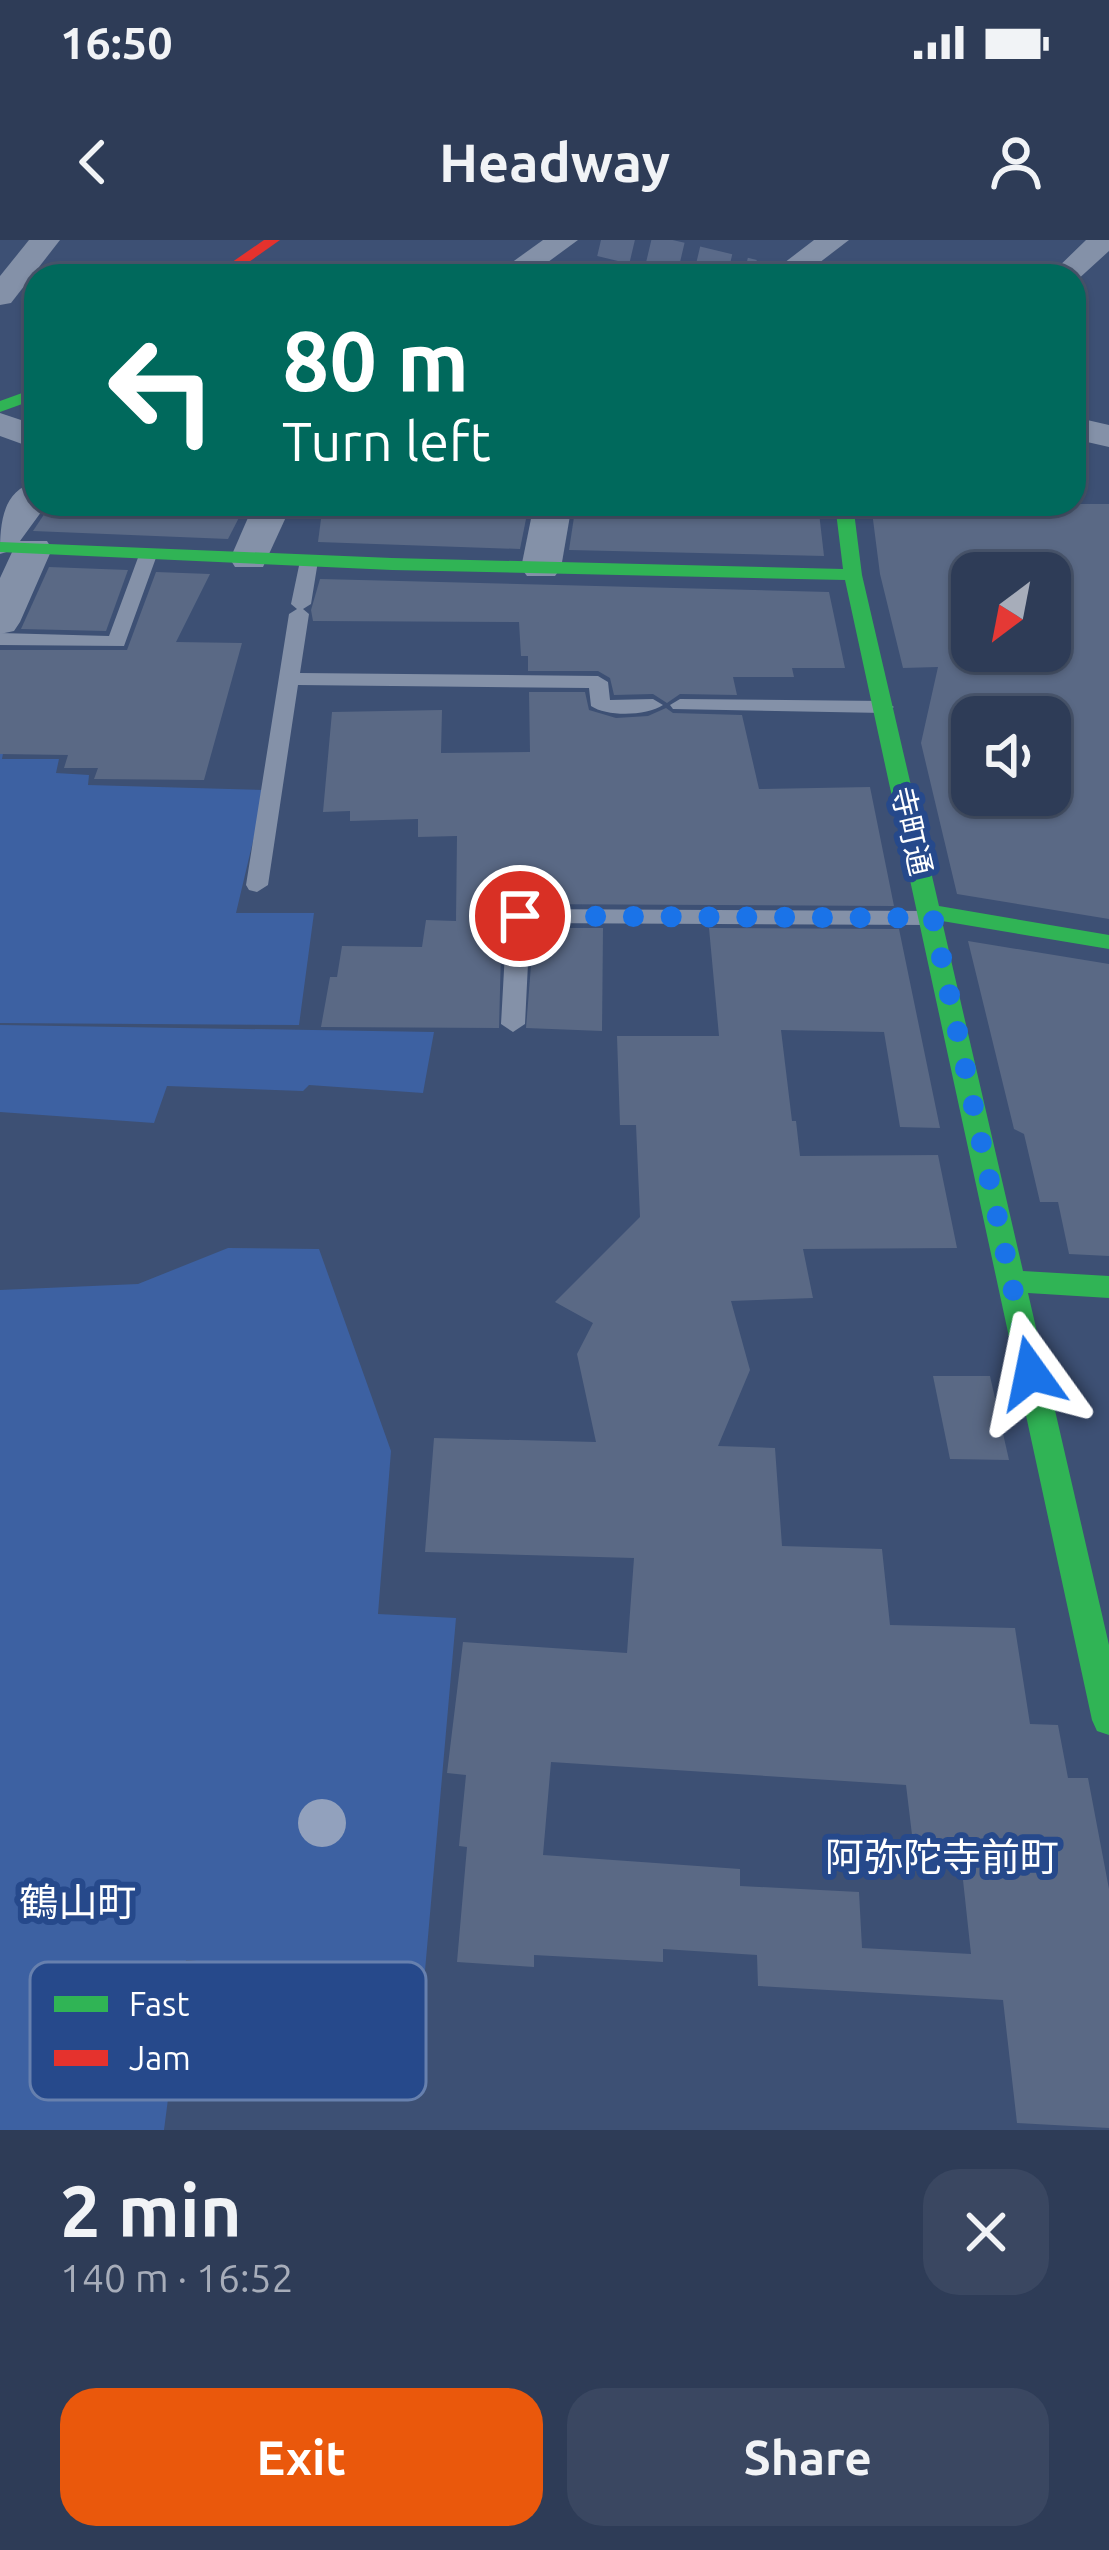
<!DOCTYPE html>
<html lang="en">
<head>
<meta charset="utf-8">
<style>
  :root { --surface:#2e3c57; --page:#3a4761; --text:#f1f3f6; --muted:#a7adba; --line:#49566d; --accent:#ea580c }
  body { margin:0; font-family:Ubuntu,"Noto Sans JP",sans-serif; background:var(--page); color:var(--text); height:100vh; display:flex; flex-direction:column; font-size:45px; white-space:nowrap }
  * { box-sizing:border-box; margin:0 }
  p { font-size:39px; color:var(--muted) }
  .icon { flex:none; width:66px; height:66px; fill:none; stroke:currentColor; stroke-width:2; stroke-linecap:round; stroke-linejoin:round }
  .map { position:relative; height:1890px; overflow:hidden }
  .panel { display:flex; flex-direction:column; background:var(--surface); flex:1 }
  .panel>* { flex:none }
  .banner { position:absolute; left:24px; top:24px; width:1062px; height:252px; border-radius:36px; box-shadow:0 3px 9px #0004,0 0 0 3px var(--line); background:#00695c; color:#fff; overflow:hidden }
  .needle { width:78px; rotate:212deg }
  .controls { position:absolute; left:951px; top:312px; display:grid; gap:24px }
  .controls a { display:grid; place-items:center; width:120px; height:120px; border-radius:24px; background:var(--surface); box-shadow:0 3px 9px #0004,0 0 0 3px var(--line); font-size:60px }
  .pin { position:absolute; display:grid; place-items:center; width:102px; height:102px; color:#fff; margin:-51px; border:6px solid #fff; border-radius:50%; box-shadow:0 3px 12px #0007 }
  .me { position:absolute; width:132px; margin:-66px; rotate:348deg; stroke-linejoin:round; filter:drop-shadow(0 0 9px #0008) }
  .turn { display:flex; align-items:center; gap:42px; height:252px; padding:0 60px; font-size:54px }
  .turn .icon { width:156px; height:156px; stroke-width:2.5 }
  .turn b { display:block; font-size:84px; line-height:102px }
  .round { display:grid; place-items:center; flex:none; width:126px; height:126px; border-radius:36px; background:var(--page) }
  .headline { display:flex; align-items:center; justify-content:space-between; height:204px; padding:0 60px }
  h1 { font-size:72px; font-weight:700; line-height:90px }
  .primary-button { display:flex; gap:24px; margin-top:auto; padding:24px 60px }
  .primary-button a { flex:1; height:138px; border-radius:36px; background:var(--accent); color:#fff; font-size:48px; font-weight:700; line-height:138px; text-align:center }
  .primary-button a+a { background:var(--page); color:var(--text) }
  .status { display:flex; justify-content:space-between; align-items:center; height:84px; padding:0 60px; background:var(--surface); direction:ltr }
  .status svg { height:33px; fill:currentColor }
  header { display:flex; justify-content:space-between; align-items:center; height:156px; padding:0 60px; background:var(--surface); font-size:54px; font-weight:700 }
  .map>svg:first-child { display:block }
  .green { fill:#3d61a2 }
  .building { fill:#5a6985; fill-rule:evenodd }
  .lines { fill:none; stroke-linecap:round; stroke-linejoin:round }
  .street-tunnel { stroke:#5a6a89; stroke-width:33; stroke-dasharray:33 16; stroke-linecap:butt }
  .lane { fill:#8491a8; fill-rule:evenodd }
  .street { fill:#8491a8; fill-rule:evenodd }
  .fast { fill:#30b455; fill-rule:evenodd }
  .jam { fill:#e5322d; fill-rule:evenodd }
  .tree { fill:#92a1bd }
  .route { stroke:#1a73e8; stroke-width:21; stroke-dasharray:0 37.8 }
  .labels { text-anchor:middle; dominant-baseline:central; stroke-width:12; stroke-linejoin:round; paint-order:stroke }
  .street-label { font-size:30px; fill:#fff; stroke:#26498b }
  .near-neighbourhood-label { font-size:39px; fill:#fff; stroke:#26498b }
  .key { fill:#26498b; stroke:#6780ae; stroke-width:3 }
  .key-label { font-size:33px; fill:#fff }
</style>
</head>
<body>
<div class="status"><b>16:50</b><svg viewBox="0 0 49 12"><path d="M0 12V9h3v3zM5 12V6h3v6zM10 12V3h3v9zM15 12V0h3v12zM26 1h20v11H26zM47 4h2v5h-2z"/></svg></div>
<header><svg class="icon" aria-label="back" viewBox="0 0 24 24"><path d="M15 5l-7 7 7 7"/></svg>Headway<svg class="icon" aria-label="person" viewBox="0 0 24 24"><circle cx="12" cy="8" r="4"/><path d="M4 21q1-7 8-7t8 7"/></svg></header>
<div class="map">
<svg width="1109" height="1890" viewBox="0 0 1109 1890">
  <rect width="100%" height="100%" fill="#3d5074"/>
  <g class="green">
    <path d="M4,508L2,519H59L56,533L89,535L88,545L265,550L236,673H314L299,785L0,783V509Z"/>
    <path d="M0,785L434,792L423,853L309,845L303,851L167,846L154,883L0,872Z"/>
    <path d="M228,1008L319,1009L391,1211L378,1374L456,1378L424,1742L186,1720L164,1890H0V1050L138,1044Z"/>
  </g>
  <g class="building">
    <path d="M51,264H246L228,299L33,291Z"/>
    <path d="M323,264H529L520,309L318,302Z"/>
    <path d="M576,264H818L824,316L569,310Z"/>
    <path d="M871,264H1109V679L957,654L921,503L938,427L903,428L880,334ZM972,333H1050V411H972ZM972,477H1050V555H972Z"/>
    <path d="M49,327L128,330L106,391L21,389Z"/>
    <path d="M156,332L210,334L176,402L242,403L204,540L94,539L98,528H64L68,515L0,514V410H127Z"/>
    <path d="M320,339L829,352L845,428H792L794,437H733L737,455L680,454L667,463L653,454L614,455L610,438L598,431H528V416H521L519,382L313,381L311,370Z"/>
    <path d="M529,452H585L589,470L616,478L648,476L666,468L673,473L742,475L759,549L870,547L894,666L519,664L502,676L499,788L321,787L330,737H337L342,706L422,707L426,680L456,681L457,596L418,597V579L350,581V571L323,572L332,472L442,470L441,513L530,512Z"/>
    <path d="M534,688H603L602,791L526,788Z"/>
    <path d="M709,688L899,689L940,888L900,887L884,792L781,790L792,881H796L800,916L938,915L957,1008L803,1009L813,1058L731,1061L750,1130L718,1206L775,1208L782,1306L882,1309L890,1385L1015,1388L1030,1484L1058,1485L1068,1538H1088L1109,1649V1888L1017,1883L1003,1760L758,1746L757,1715L663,1709V1722L534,1715V1727L457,1722L467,1607L459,1606L466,1535L447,1533L463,1402L627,1413L634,1318L425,1312L434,1198L596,1202L577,1114L593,1083L555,1062L640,977L636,885H620L617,796H719ZM551,1522L906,1545L913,1603H959L971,1714L862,1708L859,1652L740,1646V1629L543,1615Z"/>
    <path d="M968,701L1109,724V1016L1069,1014L1058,962H1040L1024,894L1014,889Z"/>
    <path d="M933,1136H990L1009,1220L950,1219Z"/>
  </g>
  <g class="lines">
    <path class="street-tunnel" d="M601,0L753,36"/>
    <g class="lane">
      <path d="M148,309L157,315L124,406L0,405V393L109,396L139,315Z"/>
      <path d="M309,315L318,321L311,364L303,369L309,374L300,433L598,436L608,442L610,460L653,459L663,465C647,476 607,477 591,466L589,448L298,445L268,645L257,652L249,650L246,645L289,374L297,369L291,364L300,321Z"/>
      <path d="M680,459L884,461L894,467L884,473L673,469L670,465Z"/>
      <path d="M519,669L933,671L945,678L933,685L530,683L525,784L513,792L501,784L507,676Z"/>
    </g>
    <g class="street">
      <path d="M29,0H60L11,63L0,65V36Z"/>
      <path d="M543,0H578L529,36H493Z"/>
      <path d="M814,0H849L802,36H767Z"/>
      <path d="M1086,0H1109V11L1075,42L1074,36H1049Z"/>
      <path d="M0,173L36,185V209L0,196Z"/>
      <path d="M1074,177L1109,185V207L1074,199Z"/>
      <path d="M36,242V264H47L20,301H47L52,309L20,382L14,391L0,394V338L13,310L0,314C0,284 2,250 36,242Z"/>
      <path d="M254,264H292L263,327H235L230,319Z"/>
      <path d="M534,264H572L561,328L555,336H527L521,328Z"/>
    </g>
    <g class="fast">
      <path d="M36,148V159L0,172V161Z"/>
      <path d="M835,264H853L862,335L939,666L1109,695V709L942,681L1023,1031L1109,1036V1058L1028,1053L1109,1405V1495L1097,1491L1092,1480L845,340L392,330L0,312V302L392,318L843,329Z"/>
    </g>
    <path class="jam" d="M264,0H280L229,36H212Z"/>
  </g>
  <circle class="tree" cx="322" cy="1583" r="24"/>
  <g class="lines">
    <path class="route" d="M520,676L933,678L1031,1133"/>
  </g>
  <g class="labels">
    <g class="street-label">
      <text transform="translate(912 591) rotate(77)">寺町通</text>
    </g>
    <g class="near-neighbourhood-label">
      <text x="942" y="1616">阿弥陀寺前町</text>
      <text x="78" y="1661">鶴山町</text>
    </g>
  </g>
  <rect x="30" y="1722" width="396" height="138" rx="18" class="key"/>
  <rect x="54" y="1756" width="54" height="16" fill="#30b455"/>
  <rect x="54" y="1810" width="54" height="16" fill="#e5322d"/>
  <g class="key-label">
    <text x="129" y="1776">Fast</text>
    <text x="129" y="1830">Jam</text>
  </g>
</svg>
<div class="controls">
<a><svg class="needle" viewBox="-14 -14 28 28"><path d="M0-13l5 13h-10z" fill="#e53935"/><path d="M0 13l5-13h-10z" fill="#a7adba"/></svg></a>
<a><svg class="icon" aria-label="sound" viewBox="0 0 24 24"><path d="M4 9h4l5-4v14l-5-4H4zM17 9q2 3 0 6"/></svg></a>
</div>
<div class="pin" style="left:520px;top:676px;background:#d93025"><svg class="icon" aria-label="arrive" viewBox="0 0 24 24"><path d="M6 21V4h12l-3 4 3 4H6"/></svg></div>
<svg class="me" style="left:1031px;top:1133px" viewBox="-20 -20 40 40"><path d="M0-17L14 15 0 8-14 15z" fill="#1a73e8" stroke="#fff" stroke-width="4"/></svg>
<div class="banner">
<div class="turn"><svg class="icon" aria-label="left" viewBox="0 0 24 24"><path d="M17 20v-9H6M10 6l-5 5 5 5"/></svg><div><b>80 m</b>Turn left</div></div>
</div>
</div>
<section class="panel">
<div class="headline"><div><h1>2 min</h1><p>140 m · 16:52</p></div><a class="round"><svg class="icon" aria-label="close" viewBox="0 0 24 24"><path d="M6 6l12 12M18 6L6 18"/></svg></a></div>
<div class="primary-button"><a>Exit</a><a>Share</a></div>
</section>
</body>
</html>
